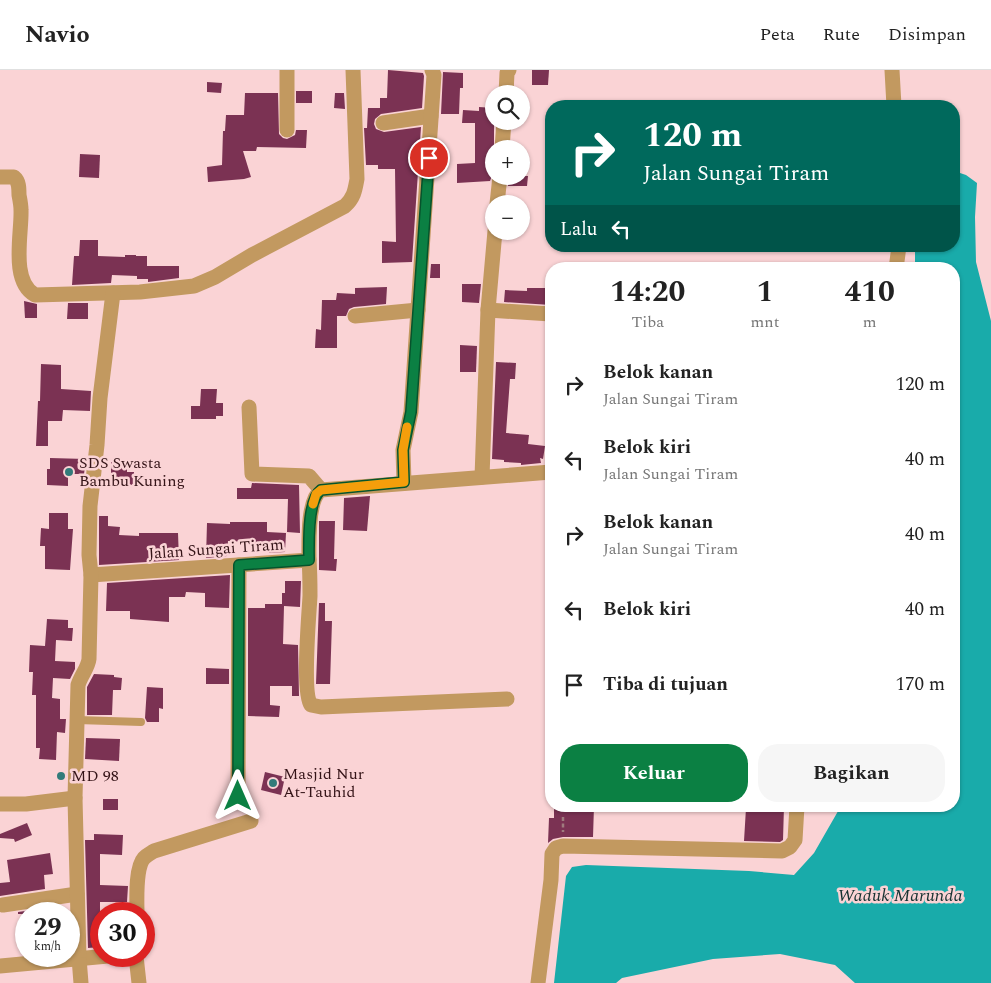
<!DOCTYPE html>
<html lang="id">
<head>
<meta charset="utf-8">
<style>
  :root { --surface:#fff; --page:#f6f6f6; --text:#222; --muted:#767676; --line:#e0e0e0; --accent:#0b8043 }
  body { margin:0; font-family:Spectral,serif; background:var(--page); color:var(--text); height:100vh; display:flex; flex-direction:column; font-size:19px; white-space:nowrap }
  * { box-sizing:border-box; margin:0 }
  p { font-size:16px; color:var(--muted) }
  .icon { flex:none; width:28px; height:28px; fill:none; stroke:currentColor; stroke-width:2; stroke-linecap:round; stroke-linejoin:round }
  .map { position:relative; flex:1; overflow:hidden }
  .panel { position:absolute; left:545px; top:192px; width:415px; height:550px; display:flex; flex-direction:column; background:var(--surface); border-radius:20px; box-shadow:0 1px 4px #0004 }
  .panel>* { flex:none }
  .hud { position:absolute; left:545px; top:30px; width:415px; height:152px; border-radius:20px; box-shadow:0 1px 4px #0004; background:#00695c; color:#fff; overflow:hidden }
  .buttons { position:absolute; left:485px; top:15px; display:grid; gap:10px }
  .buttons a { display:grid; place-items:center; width:45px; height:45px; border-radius:50%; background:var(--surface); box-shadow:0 1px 4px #0004; font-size:25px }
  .speed { position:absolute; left:15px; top:832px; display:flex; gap:10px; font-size:25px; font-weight:700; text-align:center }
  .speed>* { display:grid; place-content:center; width:65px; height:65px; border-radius:50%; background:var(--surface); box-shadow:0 1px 4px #0004; line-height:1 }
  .speed small { font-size:12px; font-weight:400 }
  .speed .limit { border:8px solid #d22; background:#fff; color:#111 }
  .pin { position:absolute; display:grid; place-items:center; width:42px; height:42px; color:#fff; margin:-21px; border:2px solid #fff; border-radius:50%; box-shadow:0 1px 5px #0007 }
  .me { position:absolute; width:55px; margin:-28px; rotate:0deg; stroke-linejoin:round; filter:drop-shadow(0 0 4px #0008) }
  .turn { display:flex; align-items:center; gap:18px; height:105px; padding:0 15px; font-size:22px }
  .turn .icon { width:65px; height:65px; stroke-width:2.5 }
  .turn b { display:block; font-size:35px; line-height:42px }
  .then { display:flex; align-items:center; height:48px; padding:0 15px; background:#0003; gap:10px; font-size:19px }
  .eta { display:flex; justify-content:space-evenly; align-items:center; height:85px; text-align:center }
  .eta b { font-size:30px; font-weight:700; line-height:35px }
  .action { display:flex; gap:10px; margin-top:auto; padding:10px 15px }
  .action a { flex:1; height:58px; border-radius:20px; background:var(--accent); color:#fff; font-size:20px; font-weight:700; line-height:58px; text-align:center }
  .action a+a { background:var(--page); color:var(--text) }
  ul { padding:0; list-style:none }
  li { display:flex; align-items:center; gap:15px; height:75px; padding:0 15px }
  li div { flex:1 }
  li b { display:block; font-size:19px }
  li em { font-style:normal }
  header { display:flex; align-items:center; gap:30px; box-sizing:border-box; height:70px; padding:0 25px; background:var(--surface); border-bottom:1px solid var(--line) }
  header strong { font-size:24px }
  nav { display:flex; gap:28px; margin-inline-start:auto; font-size:18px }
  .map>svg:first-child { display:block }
  .water { fill:#19abaa }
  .building { fill:#7b3253 }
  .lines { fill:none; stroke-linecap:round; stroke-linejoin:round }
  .path { stroke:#9f7b7e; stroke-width:2.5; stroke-dasharray:4 2.5; stroke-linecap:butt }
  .lane { stroke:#c29960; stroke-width:8 }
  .street { stroke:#c29960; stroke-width:15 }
  .route-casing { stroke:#07532c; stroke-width:12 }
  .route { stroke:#0b8043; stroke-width:9 }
  .slow { stroke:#f59e0b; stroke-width:9 }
  .poi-dot { fill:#327b7a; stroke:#fad3d5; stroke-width:2 }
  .labels { text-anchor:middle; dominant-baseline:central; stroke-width:5; stroke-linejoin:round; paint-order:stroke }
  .poi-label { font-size:16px; fill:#341317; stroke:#fad3d5; text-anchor:start }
  .street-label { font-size:16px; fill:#341317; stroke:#fad3d5 }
  .water-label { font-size:18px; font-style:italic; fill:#163232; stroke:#fad3d5 }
</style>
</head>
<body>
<header>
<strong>Navio</strong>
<nav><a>Peta</a><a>Rute</a><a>Disimpan</a></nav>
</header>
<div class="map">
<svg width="991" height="913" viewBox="0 0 991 913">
  <rect width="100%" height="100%" fill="#fad3d5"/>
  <path class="water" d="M954,101L966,105L977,113L975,147L976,192L991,251V913H855L835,895L780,884L713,889L622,908L616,913H554L566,806L572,797L586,795L749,801L794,805L814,783L841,736H954V199H915V176H954Z"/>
  <g class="building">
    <path d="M388,0L423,3L424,6L422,38L381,44L375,49L374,54L376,59L384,62L421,57L412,192L382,193V171L396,172L395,99H378V95H366L364,58H367L368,38H380V28H387Z"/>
    <path d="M532,0H549L548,15H532Z"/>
    <path d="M443,2L463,3V18H460L459,44H441Z"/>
    <path d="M207,12L222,13L221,23L207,22Z"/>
    <rect x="296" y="21" width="16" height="12"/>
    <path d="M245,23H278L279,64L283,68L287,69L295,65L296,60H307L306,78L257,77L256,81H243L251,107L244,109L208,112L207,97L222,95L223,61H225L226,45H244Z"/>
    <path d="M335,23H344L345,39L334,38Z"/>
    <path d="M479,37L494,38V100L490,111L457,113V94L475,93V53H462L463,40L479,41Z"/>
    <path d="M80,84L100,85L99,108L79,107Z"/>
    <path d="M509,106H528L527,116H508Z"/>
    <path d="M80,170H98V186L125,187V185H136V186H147V196H179V208L148,212V209H137V206L112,205L111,213L72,215L74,186H79Z"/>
    <path d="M431,194H440V208H430Z"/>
    <path d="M462,214H481L479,233L462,232Z"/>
    <path d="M387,217L386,234L354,237L349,239L346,246H337V278H315L316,259L321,260L322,230H336L337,223L355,224V218Z"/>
    <path d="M527,218H551V235L504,232L505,220L527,221Z"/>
    <path d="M24,231L37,234V248H25Z"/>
    <path d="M68,233H88V249H67Z"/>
    <path d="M460,275L477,276L476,302H460Z"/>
    <path d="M496,292L516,293L515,309H510L506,363L529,365L528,374L545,376L543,389L540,388L541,393L521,395V393L504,392V390L492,389Z"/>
    <path d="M41,294L61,295V319L91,321L90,341L63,340L62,351H48V376H36L38,331H40Z"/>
    <path d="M201,319H217L216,333H223V346H216V349H191V336H200Z"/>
    <path d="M50,388L86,389L84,404H68V416L47,415V399H50Z"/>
    <path d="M111,392H127V402H134V415L111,414Z"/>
    <path d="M252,413L299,415L300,463L287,462L288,429H237V418H251Z"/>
    <path d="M370,426L367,461L343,460L344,428Z"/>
    <path d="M49,443H68V459H73L70,500L45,499V476H40L41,458L49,459Z"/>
    <path d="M99,446H108V456L120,457L119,465L139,466V463H178L179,490L99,495Z"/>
    <path d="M319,451H335L334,489H337L336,501L319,500Z"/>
    <path d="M230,452H267V462L286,463L285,482L269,483V478H250V472L228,471L227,486L206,488L207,453L230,454Z"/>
    <path d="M230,505L229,538L205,537V523L186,522L185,527H169V552L130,549V541H106L107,513Z"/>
    <path d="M285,511H301L300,537L284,536L283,574L298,575L299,626H292V616H270V635L280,636L279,647L248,646V538H265V534H282V523H285Z"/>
    <path d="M319,533H325V551H332L330,614H316Z"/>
    <path d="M47,549L68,550V558H73L72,571L56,570L55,591L75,592V599L70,609L53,608L52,628L60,629V649H66L65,663L57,662L56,690L39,689L40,678H36V625H32L33,602H29L30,575L45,576Z"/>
    <path d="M206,598L229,599V614H206Z"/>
    <path d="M94,604L114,605V607L122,608L121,620H113L112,645H87V617Z"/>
    <path d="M147,617L163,618V639L159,638V652H147L145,648Z"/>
    <path d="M86,668L120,669L119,691L85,689Z"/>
    <path d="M265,702L285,707L281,725L261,720Z"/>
    <rect x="103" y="729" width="15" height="11"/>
    <path d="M554,736H594L593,767H563L553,769L548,773L549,748H554Z"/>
    <path d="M761,736H784L783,770L780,772L744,771L746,738L761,739Z"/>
    <path d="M27,753L32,765L15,772L14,769L0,768V764Z"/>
    <path d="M94,764L123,765L122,785L100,784V815L128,816L127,832H100V877L88,878L85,770H94Z"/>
    <path d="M50,783L53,804L44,805L45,819L0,826V813L10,812L7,790Z"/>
    <path d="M47,838V844H18V842Z"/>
  </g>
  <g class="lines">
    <path class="path" d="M563,747V762"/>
    <path class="lane" d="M77,650L141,652"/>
    <g class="street">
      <path d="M892,0L894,36"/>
      <path d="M506,24L507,3L509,0"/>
      <path d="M383,53L431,46"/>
      <path d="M287,60V0"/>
      <path d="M502,79L504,51"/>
      <path d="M0,107H14C19,111 19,118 19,125C20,130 21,135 21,140C22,163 10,211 35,225L140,222L194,216L215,207L252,185L345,136C354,128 355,120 357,109L353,0"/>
      <path d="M497,134L500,106"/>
      <path d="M896,199L899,176"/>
      <path d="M488,240L551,244"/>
      <path d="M355,246L418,240"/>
      <path d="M249,337L252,404L309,406L321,420"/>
      <path d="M482,407L488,240L495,161"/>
      <path d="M404,413L403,380L411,342L434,5L432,0"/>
      <path d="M309,490C310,502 310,514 310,526C309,545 302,623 311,635L321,637L507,629"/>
      <path d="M91,505L309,490C309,473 307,430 321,420L551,402"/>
      <path d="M238,726L239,495"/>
      <path d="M0,734H26L75,728"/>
      <path d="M3,835L77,824"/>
      <path d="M137,844C137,831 135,798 144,788C147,785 151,783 154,781L251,751"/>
      <path d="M136,886L139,913"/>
      <path d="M0,896L108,886"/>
      <path d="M81,913L79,888L75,728L78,615C81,605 88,598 89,589L91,505L89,485L90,436L97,375L100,328L113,223"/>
      <path d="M538,913L551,810L552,784L556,778L563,776L782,781L790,777L795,770L797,736"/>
    </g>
  </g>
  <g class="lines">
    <g class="route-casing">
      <path id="route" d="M238,726L239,495L309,490C309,474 307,430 321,420L404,412L403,380L411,342L429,88"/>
    </g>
    <use href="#route" class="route"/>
    <path class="slow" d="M313,434L316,424L321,420L404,412L403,380L407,357"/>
  </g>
  <g class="poi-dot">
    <circle cx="69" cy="402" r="5"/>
    <circle cx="61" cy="706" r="5"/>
    <circle cx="273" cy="713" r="5"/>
  </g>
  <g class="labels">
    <g class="poi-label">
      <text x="79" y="393">SDS Swasta<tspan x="79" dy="18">Bambu Kuning</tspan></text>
      <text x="283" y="704">Masjid Nur<tspan x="283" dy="18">At-Tauhid</tspan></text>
      <text x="71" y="706">MD 98</text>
    </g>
    <g class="street-label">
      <text transform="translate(216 479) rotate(-4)">Jalan Sungai Tiram</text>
    </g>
    <g class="water-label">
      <text x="900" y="825">Waduk Marunda</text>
    </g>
  </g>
</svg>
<div class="buttons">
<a><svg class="icon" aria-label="search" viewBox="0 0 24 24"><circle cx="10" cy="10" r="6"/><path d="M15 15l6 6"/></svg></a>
<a>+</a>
<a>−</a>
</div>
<div class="speed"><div>29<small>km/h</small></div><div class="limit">30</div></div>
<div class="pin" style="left:429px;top:88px;background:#d93025"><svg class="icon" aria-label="arrive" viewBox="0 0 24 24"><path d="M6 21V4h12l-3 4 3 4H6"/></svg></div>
<svg class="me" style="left:238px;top:726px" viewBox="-20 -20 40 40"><path d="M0-17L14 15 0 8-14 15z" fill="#0b8043" stroke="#fff" stroke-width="4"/></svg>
<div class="hud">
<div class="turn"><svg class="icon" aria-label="right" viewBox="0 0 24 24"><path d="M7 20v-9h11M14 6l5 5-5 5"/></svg><div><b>120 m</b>Jalan Sungai Tiram</div></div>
<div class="then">Lalu<svg class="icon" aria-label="left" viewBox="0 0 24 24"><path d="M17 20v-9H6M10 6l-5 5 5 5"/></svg></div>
</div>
<section class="panel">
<div class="eta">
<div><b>14:20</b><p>Tiba</p></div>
<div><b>1</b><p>mnt</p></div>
<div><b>410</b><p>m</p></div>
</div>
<ul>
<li><svg class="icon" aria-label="right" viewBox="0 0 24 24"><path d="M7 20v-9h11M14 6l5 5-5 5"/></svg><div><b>Belok kanan</b><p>Jalan Sungai Tiram</p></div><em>120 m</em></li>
<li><svg class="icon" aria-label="left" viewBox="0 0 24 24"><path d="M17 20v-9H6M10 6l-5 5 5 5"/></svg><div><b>Belok kiri</b><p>Jalan Sungai Tiram</p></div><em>40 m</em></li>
<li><svg class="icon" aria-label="right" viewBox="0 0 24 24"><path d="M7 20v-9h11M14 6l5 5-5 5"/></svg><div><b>Belok kanan</b><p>Jalan Sungai Tiram</p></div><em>40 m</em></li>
<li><svg class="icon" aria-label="left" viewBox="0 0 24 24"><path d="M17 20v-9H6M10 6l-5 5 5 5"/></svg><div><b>Belok kiri</b></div><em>40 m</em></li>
<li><svg class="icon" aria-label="arrive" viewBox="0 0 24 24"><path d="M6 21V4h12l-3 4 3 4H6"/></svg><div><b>Tiba di tujuan</b></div><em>170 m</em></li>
</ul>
<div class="action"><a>Keluar</a><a>Bagikan</a></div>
</section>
</div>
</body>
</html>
